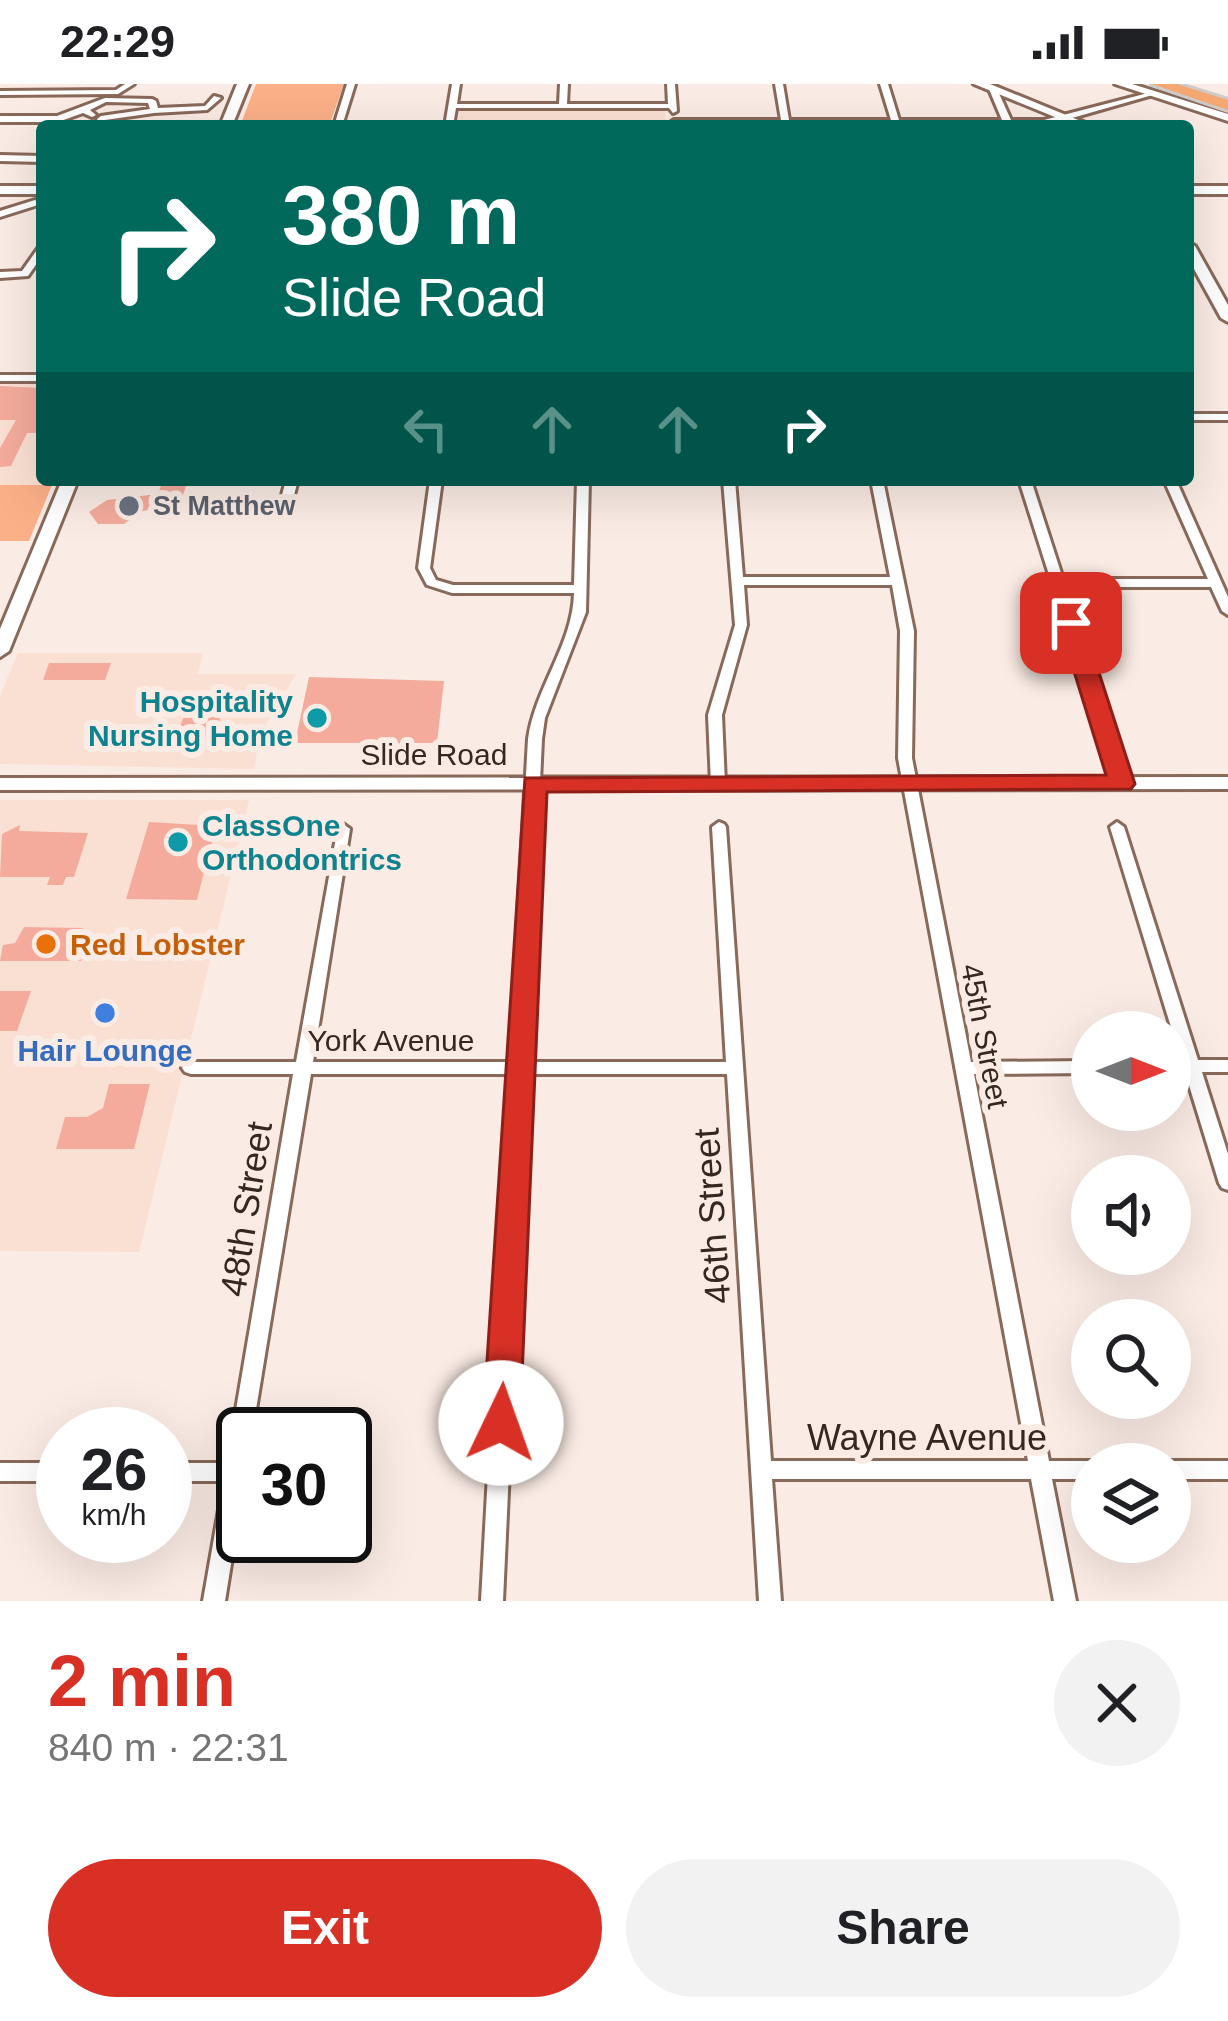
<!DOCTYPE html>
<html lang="en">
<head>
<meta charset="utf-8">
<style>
  :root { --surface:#fff; --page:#f2f2f2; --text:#202124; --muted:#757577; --accent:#d93025 }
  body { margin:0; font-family:Arial,sans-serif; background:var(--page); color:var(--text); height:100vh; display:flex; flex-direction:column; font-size:45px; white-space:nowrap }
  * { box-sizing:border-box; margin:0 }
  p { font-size:39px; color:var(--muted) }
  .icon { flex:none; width:66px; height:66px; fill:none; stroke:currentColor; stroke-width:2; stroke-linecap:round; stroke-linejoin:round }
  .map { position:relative; height:1517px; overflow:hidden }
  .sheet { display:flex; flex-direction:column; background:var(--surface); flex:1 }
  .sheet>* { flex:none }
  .banner { position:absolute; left:36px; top:36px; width:1158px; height:366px; border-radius:12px; box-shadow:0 12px 48px #0002; background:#00695c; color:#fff; overflow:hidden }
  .needle { width:78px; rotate:90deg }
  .buttons { position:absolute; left:1071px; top:927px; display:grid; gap:24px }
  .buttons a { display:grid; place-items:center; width:120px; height:120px; border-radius:50%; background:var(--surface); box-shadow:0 12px 48px #0002; font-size:60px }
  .speed { position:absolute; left:36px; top:1323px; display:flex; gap:24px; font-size:60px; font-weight:700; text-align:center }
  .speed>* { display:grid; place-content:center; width:156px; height:156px; border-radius:50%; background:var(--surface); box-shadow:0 12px 48px #0002; line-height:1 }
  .speed small { font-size:30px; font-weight:400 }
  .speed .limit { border:6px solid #111; border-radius:18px; background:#fff; color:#111 }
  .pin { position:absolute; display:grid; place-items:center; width:102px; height:102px; color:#fff; margin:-51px; border-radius:24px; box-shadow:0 6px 18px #0006 }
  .me { position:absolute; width:132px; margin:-66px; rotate:3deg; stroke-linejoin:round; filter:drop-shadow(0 0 9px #0008) }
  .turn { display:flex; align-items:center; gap:42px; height:252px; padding:0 48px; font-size:54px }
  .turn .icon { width:156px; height:156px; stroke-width:2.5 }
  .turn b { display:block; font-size:84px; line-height:102px }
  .lanes { display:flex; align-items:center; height:114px; padding:0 48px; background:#0003; justify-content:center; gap:60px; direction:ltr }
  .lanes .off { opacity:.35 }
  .round { display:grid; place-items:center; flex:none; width:126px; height:126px; border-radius:63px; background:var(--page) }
  .head { display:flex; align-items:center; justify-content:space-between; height:204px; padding:0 48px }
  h1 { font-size:72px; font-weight:700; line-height:90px; color:var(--accent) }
  .cta { display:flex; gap:24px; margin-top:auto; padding:24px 48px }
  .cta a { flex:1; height:138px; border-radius:72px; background:var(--accent); color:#fff; font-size:48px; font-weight:700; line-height:138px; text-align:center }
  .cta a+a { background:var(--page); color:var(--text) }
  .status { display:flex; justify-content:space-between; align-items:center; height:84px; padding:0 60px; background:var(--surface); direction:ltr }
  .status svg { height:33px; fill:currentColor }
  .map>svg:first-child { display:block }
  .built { fill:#fae0d2 }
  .green { fill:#fbb087 }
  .building { fill:#f4ab9b }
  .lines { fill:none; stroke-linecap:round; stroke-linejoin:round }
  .street-casing { stroke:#896959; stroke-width:6 }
  .secondary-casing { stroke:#896959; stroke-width:6 }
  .highway-casing { stroke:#cfcbc9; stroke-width:6 }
  .street { fill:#fff; fill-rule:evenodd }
  .secondary { fill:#fff; fill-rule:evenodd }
  .highway { fill:#f5a771; fill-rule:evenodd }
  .route { fill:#d93025; stroke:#8d1f18; stroke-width:3 }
  .worship-dot { fill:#6b7280; stroke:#faebe4; stroke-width:4.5 }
  .culture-dot { fill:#0f9aa8; stroke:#faebe4; stroke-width:4.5 }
  .food-dot { fill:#e8710a; stroke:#faebe4; stroke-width:4.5 }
  .shop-dot { fill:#3f7fe0; stroke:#faebe4; stroke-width:4.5 }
  .labels { text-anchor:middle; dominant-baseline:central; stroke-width:12; stroke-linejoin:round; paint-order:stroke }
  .far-worship-label { font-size:27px; font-weight:bold; fill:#5b616d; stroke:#faebe4; text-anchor:start }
  .culture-label { font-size:30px; font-weight:bold; fill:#0d838f; stroke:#faebe4; text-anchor:end }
  .street-label { font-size:30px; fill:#352820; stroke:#faebe4 }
  .food-label { font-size:30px; font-weight:bold; fill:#c56008; stroke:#faebe4; text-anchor:start }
  .shop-label { font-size:30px; font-weight:bold; fill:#366cbe; stroke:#faebe4 }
  .near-street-label { font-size:36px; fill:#352820; stroke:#faebe4 }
</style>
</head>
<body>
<div class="status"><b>22:29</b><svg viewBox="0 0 49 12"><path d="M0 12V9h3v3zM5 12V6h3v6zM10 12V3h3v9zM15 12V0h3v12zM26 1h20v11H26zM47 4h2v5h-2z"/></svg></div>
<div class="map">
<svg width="1228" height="1517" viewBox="0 0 1228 1517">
  <rect width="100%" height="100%" fill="#faebe4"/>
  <g class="built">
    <path d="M468,24H660L665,26L666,41L457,42L460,26Z"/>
    <path d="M0,299H42V396H54L52,401H0Z"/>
    <path d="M18,569H203L198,590H296L260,650L254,685L0,680V612Z"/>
    <path d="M0,716H249L139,1168L0,1167Z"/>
  </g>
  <g class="green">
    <path d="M256,0H344L329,42H240Z"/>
    <path d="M0,401H52L29,457H0Z"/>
  </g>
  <g class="building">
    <path d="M0,302L42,304V349H27L11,382L0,383V364L16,336H0Z"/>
    <path d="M163,396H188L181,417L140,428L124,440H98L89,428L107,416L158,410Z"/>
    <path d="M49,579H111L105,596H43Z"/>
    <path d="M309,593L444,597L437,659H413L411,674H387L389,659H295Z"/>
    <path d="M185,630L220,633L219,653H176Z"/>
    <path d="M149,738L216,742L208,775H214L211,788H204L197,816L126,815Z"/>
    <path d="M20,741L19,747L88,749L74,793H66L63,801H47L50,793H0L2,750Z"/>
    <path d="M24,843L83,844L78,860H86L81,877H0L3,861L15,859Z"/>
    <path d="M0,907H31L17,947H0Z"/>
    <path d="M109,1000H150L134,1065H56L65,1033H87L103,1024Z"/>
  </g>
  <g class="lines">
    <g class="street-casing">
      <g id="street">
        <path d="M125,0H134L118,10L0,11V7L116,6Z"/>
        <path d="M347,0H355L342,42H334Z"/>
        <path d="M452,0H460L457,20H559L560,0H568L567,20H668L667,0H675L677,27L673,29L669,24H456L453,42H445Z"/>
        <path d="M775,0H783L789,36H891L880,0H888L899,36H1002L989,5L993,3L997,5L1011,36H1044L1152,8L1156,10L1044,42H674L670,39L674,36H781Z"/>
        <path d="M214,12L221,14L207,26L154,29L98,37L97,35L101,32L150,25L148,19L106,18L90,26L96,31L92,33L83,29L58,38H0V32H57L105,14L152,15L156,17L158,24L205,22Z"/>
        <path d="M0,71L42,72V78L0,77Z"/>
        <path d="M35,116L40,119L38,121L0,133V127Z"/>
        <path d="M42,162V172L28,192L0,194V188L22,187L39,163Z"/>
        <rect x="0" y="291" width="42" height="6"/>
        <rect x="1188" y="330" width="40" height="6"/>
        <path d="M286,396H298L294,411L288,415L282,411Z"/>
        <path d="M430,396H442L430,484L436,496L453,501H574L577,396H589L586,528L545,634L542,655L527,978H726L712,743L719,738L724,740L726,743L771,1377H1028L898,674L900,547L892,501H744L747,541L722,631L725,700L718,704L711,700L708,631L735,541L723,396H735L743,493H890L871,396H883L914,547L912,674L971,978L1092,977V989L974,990L1049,1377H1092L1100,1380H1092V1395H1052L1076,1517H1054L1031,1395H772L781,1517H759L727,990H527L503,1517H481L510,990H311L252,1350H243V1406L225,1517H203L224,1397H165V1379H227L293,990H191L185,988L182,984L185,980L191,978H296L338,742L343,740L350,745L313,978H510L528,655C535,604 573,560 574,509H452L427,501L418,484Z"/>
        <path d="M1019,396H1031L1063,495H1208L1164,396H1176L1228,513V531L1222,527L1211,503H1066L1129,699L1127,702L1122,703L1115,699Z"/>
        <path d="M1117,738L1124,743L1198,976H1228V988H1202L1228,1070V1106L1222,1104L1219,1099L1185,988H1170V976H1181L1110,743Z"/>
        <path d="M1170,1377H1228V1395H1170V1380H1162Z"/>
        <rect x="0" y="1379" width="63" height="18"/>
      </g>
    </g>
    <g class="secondary-casing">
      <g id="secondary">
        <path d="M237,0H249L232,42H220Z"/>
        <path d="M974,0H990L1093,42H1077Z"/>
        <path d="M1115,0H1132L1228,30V37Z"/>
        <rect x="0" y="102" width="42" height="8"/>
        <rect x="1188" y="102" width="40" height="8"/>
        <path d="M1188,158L1195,162L1228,221V238L1221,234L1188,174Z"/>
        <path d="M62,396H78L9,567L0,573V545Z"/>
        <path d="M1228,693V705L0,706V694Z"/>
      </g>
    </g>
    <g class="highway-casing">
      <path id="highway" d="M1152,0H1177L1228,16V26Z"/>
    </g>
    <use href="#street" class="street"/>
    <use href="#secondary" class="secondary"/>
    <use href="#highway" class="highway"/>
  </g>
  <path class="route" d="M1071,532L1083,539L1135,700L1131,705L547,708L520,1339L514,1350L501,1355L488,1350L483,1339L525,694L1106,691L1059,539Z"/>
  <circle class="worship-dot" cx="129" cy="422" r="12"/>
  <g class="culture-dot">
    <circle cx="317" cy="634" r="12"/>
    <circle cx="178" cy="758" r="12"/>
  </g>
  <circle class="food-dot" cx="46" cy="860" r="12"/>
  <circle class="shop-dot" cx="105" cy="929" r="12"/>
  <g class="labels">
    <g class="far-worship-label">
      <text x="153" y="422">St Matthew</text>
    </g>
    <g class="culture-label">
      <text x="293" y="617">Hospitality<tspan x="293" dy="34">Nursing Home</tspan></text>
      <text x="202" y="741" text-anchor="start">ClassOne<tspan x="202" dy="34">Orthodontrics</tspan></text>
    </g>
    <g class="street-label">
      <text x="434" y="670">Slide Road</text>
      <text transform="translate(985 952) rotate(79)">45th Street</text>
      <text x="391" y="956">York Avenue</text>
    </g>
    <g class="food-label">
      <text x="70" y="860">Red Lobster</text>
    </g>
    <g class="shop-label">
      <text x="105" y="966">Hair Lounge</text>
    </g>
    <g class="near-street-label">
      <text transform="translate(246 1125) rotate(-81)">48th Street</text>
      <text transform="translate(712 1132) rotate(-94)">46th Street</text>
      <text x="927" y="1353">Wayne Avenue</text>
    </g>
  </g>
</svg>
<div class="buttons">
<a><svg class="needle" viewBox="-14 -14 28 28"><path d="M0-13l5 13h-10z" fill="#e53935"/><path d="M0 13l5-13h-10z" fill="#757577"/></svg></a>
<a><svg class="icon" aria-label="sound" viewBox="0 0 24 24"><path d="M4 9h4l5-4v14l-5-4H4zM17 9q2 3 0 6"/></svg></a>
<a><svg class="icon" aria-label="search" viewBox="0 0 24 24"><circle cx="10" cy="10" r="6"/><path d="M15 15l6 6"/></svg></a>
<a><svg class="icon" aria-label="layers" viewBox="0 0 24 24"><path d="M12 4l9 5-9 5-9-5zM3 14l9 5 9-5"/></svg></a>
</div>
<div class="speed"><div>26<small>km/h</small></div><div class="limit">30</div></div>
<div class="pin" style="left:1071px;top:539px;background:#d93025"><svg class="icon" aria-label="arrive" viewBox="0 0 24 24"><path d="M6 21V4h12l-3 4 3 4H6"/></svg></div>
<svg class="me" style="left:501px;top:1339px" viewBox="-20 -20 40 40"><circle r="19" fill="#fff"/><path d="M0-13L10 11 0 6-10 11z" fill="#d93025"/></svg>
<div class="banner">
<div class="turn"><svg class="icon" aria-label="right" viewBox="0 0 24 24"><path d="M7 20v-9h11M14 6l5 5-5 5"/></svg><div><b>380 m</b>Slide Road</div></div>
<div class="lanes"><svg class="icon off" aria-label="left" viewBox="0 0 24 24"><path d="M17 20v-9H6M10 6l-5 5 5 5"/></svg><svg class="icon off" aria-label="ahead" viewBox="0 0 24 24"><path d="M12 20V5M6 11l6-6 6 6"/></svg><svg class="icon off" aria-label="ahead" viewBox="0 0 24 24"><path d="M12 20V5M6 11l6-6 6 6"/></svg><svg class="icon" aria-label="right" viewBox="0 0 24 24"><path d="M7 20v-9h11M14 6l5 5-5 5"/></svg></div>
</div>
</div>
<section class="sheet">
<div class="head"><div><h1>2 min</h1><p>840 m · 22:31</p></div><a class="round"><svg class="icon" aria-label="close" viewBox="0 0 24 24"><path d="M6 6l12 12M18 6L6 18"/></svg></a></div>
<div class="cta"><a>Exit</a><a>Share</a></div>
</section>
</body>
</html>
